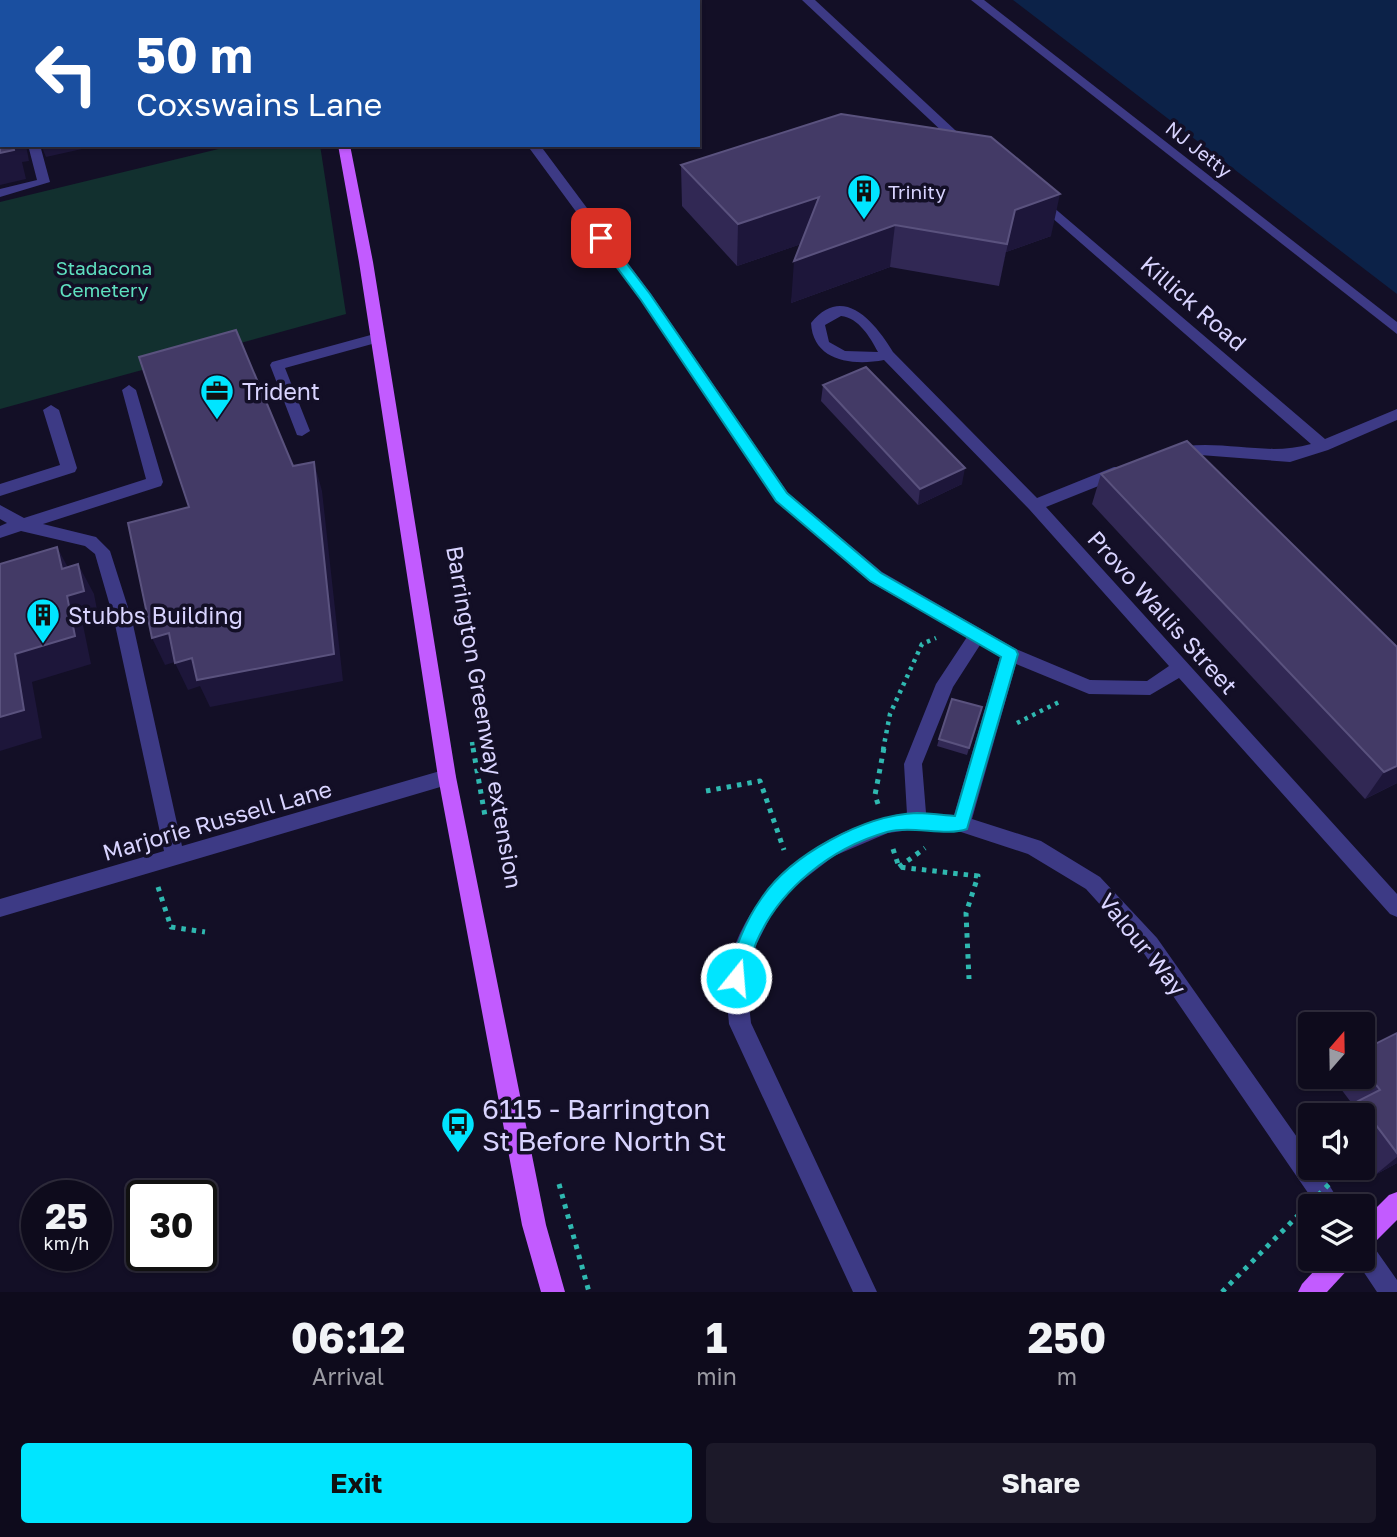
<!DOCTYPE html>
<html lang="en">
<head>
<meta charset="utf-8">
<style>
  :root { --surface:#0e0b1c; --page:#1c1929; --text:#f1f3f6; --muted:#9b9ba3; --line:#2e2b3b; --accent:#00e5ff }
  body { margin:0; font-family:"Golos Text",sans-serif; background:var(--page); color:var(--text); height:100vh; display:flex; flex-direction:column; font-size:26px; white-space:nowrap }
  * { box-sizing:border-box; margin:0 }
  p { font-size:23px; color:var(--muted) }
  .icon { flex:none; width:38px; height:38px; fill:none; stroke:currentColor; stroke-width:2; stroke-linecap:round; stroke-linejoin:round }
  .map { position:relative; height:1292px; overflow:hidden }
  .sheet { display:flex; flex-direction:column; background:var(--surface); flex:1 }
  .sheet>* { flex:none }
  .top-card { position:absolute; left:0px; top:0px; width:700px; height:147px; box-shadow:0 2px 5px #0004,0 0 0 2px var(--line); background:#1a4fa0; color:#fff; overflow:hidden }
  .needle { width:46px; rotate:20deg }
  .tools { position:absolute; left:1298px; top:1012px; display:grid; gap:14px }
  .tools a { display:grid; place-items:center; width:77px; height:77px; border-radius:7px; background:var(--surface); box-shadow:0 2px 5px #0004,0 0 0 2px var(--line); font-size:35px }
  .speed { position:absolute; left:21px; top:1180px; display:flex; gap:14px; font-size:35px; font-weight:700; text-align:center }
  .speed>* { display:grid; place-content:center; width:91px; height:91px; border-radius:50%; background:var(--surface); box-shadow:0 2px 5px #0004,0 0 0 2px var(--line); line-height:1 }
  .speed small { font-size:18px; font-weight:400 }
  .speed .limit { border:4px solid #111; border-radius:10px; background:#fff; color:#111 }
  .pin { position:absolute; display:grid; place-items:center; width:60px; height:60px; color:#fff; margin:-30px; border-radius:14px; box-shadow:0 4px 10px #0006 }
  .me { position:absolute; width:77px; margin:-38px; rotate:17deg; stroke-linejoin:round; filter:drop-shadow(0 0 5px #0008) }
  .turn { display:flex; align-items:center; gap:24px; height:147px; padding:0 21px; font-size:32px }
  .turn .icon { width:91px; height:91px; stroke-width:2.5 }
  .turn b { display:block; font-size:49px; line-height:60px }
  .eta { display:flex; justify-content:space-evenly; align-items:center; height:119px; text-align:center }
  .eta b { font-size:42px; font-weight:700; line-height:49px }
  .cta { display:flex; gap:14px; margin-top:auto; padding:14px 21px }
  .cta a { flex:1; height:80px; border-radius:7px; background:var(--accent); color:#111; font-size:28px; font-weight:700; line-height:80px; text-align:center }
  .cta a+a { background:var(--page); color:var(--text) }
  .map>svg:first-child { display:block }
  .green { fill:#12302f }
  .water { fill:#0c2248 }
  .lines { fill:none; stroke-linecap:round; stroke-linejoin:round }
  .path-far1 { stroke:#2fb8b0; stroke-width:4.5; stroke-dasharray:3.5 5; stroke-linecap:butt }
  .path { stroke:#2fb8b0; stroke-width:5; stroke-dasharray:4.5 6; stroke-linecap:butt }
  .minor { fill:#3d3a85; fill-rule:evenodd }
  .major { fill:#c25bff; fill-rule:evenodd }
  .path-bridge { stroke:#2fb8b0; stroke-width:5; stroke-dasharray:4.5 6; stroke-linecap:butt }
  .wall { fill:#312854 }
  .shaded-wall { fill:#1d163a }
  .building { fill:#433a66; stroke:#5a527e; stroke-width:2 }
  .route { fill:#00e5ff; stroke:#0095a6; stroke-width:2 }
  .labels { text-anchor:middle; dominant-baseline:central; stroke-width:7; stroke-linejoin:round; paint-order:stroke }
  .far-street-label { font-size:19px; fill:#d9d4ff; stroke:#130f26 }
  .far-poi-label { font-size:19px; fill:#d9d4ff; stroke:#130f26; text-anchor:start }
  .far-park-label { font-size:19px; fill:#5fe0c0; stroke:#130f26 }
  .street-label { font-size:23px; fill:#d9d4ff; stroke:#130f26 }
  .poi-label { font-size:23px; fill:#d9d4ff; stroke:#130f26; text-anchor:start }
  .near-poi-label { font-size:28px; fill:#d9d4ff; stroke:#130f26; text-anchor:start }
</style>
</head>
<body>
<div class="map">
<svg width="1397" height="1292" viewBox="0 0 1397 1292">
  <rect width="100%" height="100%" fill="#130f26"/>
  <path class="green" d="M235,145H320L346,314L0,409V202Z"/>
  <path class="water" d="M1013,0H1397V294Z"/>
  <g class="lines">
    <g class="path-far1">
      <path d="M1017,723L1059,702"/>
      <path d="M472,742L473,750"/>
      <path d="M883,750L890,714L922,644L936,638"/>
    </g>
    <g class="path">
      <path d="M473,748L485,816"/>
      <path d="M706,791L760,781L784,850"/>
      <path d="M878,804L875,795L884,748"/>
      <path d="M893,849L899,867L978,876L966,913L969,979"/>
      <path d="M899,867L925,848"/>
      <path d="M158,887L171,927L205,932"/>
      <path d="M559,1184L589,1292"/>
    </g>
    <g class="minor">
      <rect x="218" y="0" width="12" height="2"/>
      <rect x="442" y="0" width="12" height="2"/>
      <path d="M506,0H515L516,2H505Z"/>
      <path d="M802,0H815L969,143V149H961Z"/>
      <path d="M971,0H984L1397,322V334Z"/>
      <path d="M28,145H40L50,182L0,197V189L37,180Z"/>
      <path d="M527,145H540L651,294L788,493L882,572L1016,649L1090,680L1147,681L1169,666L1029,509L884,360C852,366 813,361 811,323C843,283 875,322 893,352L1037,498L1114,467H1126L1128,471L1126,475L1046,507L1397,894V917L1390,914L1179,678L1150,695L1089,694L1016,664L972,819L1041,841L1100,877L1157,938L1311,1157V1167H1318L1342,1206H1317L1143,952L1086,889L1028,854L961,832L917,829L888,833L834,856L795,886L774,910L757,943L746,978L751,1023L877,1292H853L729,1024C728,1009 724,990 726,976C743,889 822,825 907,814L904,764L936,684L967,637L870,582L776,501L641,300ZM841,316C859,318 870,337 878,352L845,351L829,342L825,325ZM980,645L1000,657L954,815L926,813L922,764L953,687Z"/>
      <path d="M1039,195L1325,439L1397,409V420L1328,450L1290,462L1200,455L1167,458L1165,454L1167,450C1215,436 1264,458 1311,444L1034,202L1032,199Z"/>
      <path d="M378,333L385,338L383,341L285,368L310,431L302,436L297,435L270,365L272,362Z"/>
      <path d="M129,385L136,390L163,482L161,486L43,524L96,537L110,551L132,620L182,846L447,769L454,771L456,777L454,783L447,785L0,917V899L164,851L114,620L95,554L85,546L21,531L0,538V526L7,523L0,519V505L24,518L146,479L122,390Z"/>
      <path d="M51,405L59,410L77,468L75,472L0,496V484L60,465L43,410Z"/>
      <path d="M1363,1239L1371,1243L1397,1280V1292H1377L1355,1259L1363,1258Z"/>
    </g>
    <g class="major">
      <path d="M309,0H321V2H310Z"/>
      <path d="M338,145H350L373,262L456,777L546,1225L565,1292H541L522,1225L438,777L359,262Z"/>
      <path d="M1397,1192V1220L1371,1246L1363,1250V1221L1389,1195Z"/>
      <path d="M1326,1258H1355L1351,1266L1327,1292H1298L1302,1284Z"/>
    </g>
    <path class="path-bridge" d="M1222,1292L1346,1167"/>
  </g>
  <g class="wall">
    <path d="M548,0H623V2H549Z"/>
    <path d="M681,165L1051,236L1006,252L999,286L890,267L791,303L801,244L737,266L682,206Z"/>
    <path d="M823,385L962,484L918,505L821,401Z"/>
    <path d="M1101,474L1397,647V783L1365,799L1092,504Z"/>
    <path d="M982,707L967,755L937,746L939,739Z"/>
    <path d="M1397,1033V1163L1375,1175L1363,1159V1115H1344L1353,1105L1332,1077L1363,1076V1050Z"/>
  </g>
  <g class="shaded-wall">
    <path d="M606,0H623V2H599Z"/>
    <path d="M13,145H26L29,161L22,162L26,179L0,185V153Z"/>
    <path d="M41,145H100L46,157Z"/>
    <path d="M1060,194L1051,236L1006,252L999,286L1015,210Z"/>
    <path d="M819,197L816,239L737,266L738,224Z"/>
    <path d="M895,225L890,267L791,303L794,261Z"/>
    <path d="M314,462L322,491L343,681L210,707L200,686L188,690L175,663L192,658Z"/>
    <path d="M965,468L962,484L918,505L920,489Z"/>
    <path d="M57,547L73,577L78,564L94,594L99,620L83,625L91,664L32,682L42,738L0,751V717L15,654L62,569Z"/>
    <path d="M169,633L182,660L165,665L152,638Z"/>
    <path d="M1397,766V783L1365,799L1384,772Z"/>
    <path d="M1397,1157V1163L1375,1175Z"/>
  </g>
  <g class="building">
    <path d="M0,0H176L177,2H2V145H13L14,150L0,153Z"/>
    <path d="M565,0H606L599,2H566Z"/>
    <path d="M841,114L991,137L1060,194L1015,210L1007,244L895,225L794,261L819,197L738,224L681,165Z"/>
    <path d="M236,330L293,466L314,462L334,654L197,680L192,658L175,663L169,633L152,638L128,523L189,507L139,357Z"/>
    <path d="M866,367L965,468L920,489L823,385Z"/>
    <path d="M1187,441L1397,647V766L1384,772L1101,474Z"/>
    <path d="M57,547L62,569L78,564L84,591L67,596L75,636L15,654L24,710L0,717V564Z"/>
    <path d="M952,699L982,707L969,748L939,739Z"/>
    <path d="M1397,1033V1153L1358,1101L1380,1090L1363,1068V1050Z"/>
  </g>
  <path class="route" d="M596,235H605L650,294L787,493L881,573L1016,650L1018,654L967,829C945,837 913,825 887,832C831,848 779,889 756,943C751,956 748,971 743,984L736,987L729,984L726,978C735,950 744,923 761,899C790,855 864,815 917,813C929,813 942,815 955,816L1001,657L870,581L776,501L641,300L595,238Z"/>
  <defs>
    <g id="building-pin" transform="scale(1.75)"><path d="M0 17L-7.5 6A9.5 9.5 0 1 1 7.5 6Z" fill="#00e5ff" stroke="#130f26"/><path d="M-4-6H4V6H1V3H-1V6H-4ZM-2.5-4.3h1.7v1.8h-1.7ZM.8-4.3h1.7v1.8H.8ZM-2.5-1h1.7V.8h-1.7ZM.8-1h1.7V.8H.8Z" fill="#111"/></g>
    <g id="office-pin" transform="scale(1.75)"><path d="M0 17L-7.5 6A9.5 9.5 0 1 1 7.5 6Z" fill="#00e5ff" stroke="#130f26"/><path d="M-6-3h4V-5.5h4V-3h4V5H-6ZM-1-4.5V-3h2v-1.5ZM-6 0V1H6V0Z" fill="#111"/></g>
    <g id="bus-pin" transform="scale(1.75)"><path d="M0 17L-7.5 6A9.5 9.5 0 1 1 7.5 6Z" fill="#00e5ff" stroke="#130f26"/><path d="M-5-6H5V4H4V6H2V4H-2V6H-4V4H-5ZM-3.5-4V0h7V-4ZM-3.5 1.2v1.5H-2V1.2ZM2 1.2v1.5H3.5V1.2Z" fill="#111"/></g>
  </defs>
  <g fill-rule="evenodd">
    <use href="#building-pin" x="864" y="191"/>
    <use href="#office-pin" x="217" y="391"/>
    <use href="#building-pin" x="43" y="615"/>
    <use href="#bus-pin" x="458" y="1124"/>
  </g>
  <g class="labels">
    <g class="far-street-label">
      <text transform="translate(1199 149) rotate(38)">NJ Jetty</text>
    </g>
    <g class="far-poi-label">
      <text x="888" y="191">Trinity</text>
    </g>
    <g class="far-park-label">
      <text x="104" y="267">Stadacona<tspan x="104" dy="22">Cemetery</tspan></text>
    </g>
    <g class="street-label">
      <text transform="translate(1194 303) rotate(41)">Killick Road</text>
      <text transform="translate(1163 612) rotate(48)">Provo Wallis Street</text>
      <text transform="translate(485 717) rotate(80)">Barrington Greenway extension</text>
      <text transform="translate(217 820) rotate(-16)">Marjorie Russell Lane</text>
      <text transform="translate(1143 944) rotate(51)">Valour Way</text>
    </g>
    <g class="poi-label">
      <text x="242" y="391">Trident</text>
      <text x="68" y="615">Stubbs Building</text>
    </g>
    <g class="near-poi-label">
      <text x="482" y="1108">6115 - Barrington<tspan x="482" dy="32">St Before North St</tspan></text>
    </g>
  </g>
</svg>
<div class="tools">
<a><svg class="needle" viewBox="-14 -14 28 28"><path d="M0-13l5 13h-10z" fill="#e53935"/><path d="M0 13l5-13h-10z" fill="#9b9ba3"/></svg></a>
<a><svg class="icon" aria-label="sound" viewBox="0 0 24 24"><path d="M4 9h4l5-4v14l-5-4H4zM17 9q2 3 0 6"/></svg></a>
<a><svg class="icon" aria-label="layers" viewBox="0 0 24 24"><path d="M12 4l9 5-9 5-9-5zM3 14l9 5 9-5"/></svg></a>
</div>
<div class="speed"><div>25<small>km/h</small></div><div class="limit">30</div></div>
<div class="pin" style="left:601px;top:238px;background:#d93025"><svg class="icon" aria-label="arrive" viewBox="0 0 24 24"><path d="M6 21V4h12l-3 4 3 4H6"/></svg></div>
<svg class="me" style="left:736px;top:978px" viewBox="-20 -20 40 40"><circle r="17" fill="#00e5ff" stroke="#fff" stroke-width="3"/><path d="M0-11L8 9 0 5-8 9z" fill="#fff"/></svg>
<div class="top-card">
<div class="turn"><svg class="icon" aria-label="left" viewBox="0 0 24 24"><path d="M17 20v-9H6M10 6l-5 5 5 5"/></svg><div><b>50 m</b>Coxswains Lane</div></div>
</div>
</div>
<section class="sheet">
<div class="eta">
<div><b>06:12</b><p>Arrival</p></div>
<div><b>1</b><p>min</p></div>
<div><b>250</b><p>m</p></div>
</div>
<div class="cta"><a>Exit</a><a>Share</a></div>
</section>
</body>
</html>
